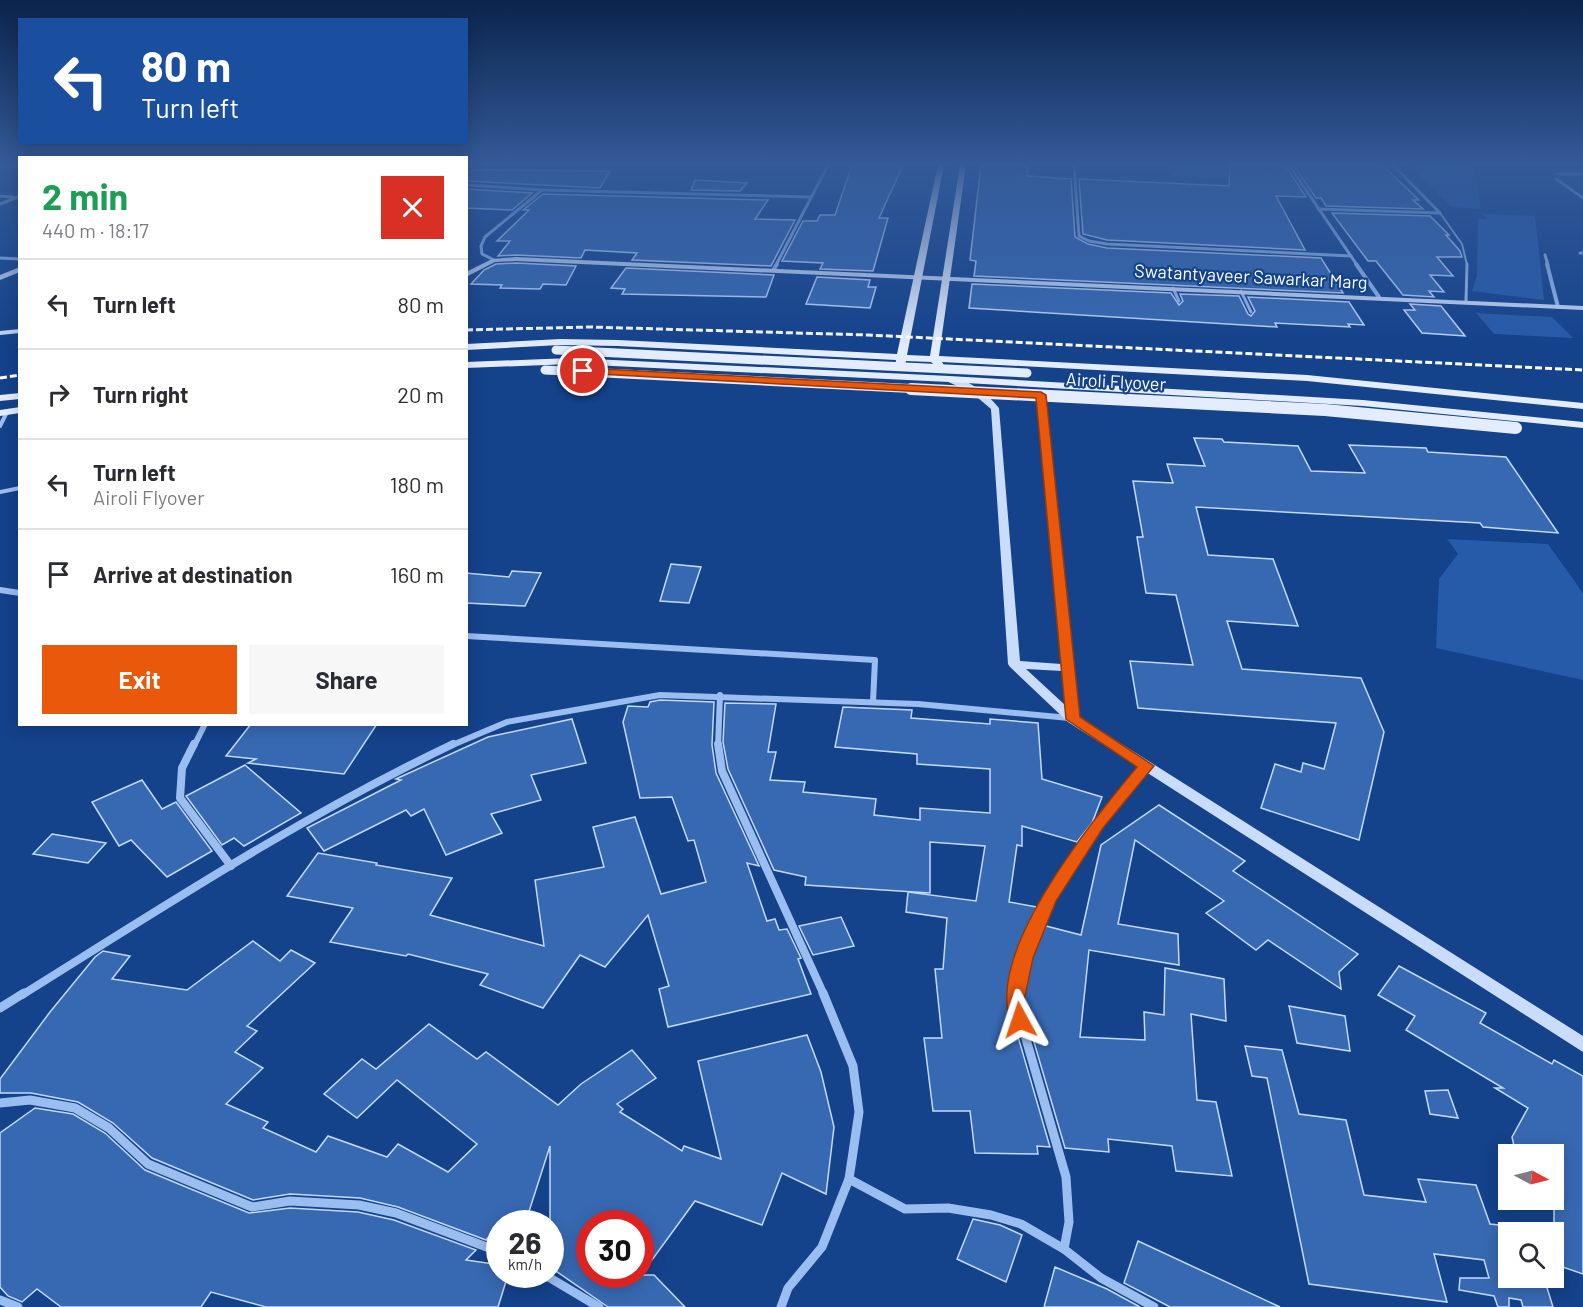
<!DOCTYPE html>
<html lang="en">
<head>
<meta charset="utf-8">
<style>
  :root { --surface:#fff; --page:#f7f7f7; --text:#2b2b33; --muted:#7c7c81; --line:#e1e1e2; --accent:#ea580c }
  body { margin:0; font-family:Barlow,sans-serif; background:var(--page); color:var(--text); height:100vh; display:flex; flex-direction:column; font-size:22px; white-space:nowrap }
  * { box-sizing:border-box; margin:0 }
  p { font-size:20px; color:var(--muted) }
  .icon { flex:none; width:33px; height:33px; fill:none; stroke:currentColor; stroke-width:2; stroke-linecap:round; stroke-linejoin:round }
  .map { position:relative; flex:1; overflow:hidden }
  .drawer { position:absolute; left:18px; top:156px; width:450px; height:570px; display:flex; flex-direction:column; background:var(--surface); border-radius:0px; box-shadow:0 3px 15px #0003 }
  .drawer>* { flex:none }
  .top-card { position:absolute; left:18px; top:18px; width:450px; height:126px; border-radius:0px; box-shadow:0 3px 15px #0003; background:#1a4fa0; color:#fff; overflow:hidden }
  .needle { width:39px; rotate:97deg }
  .buttons { position:absolute; left:1498px; top:1144px; display:grid; gap:12px }
  .buttons a { display:grid; place-items:center; width:66px; height:66px; border-radius:0px; background:var(--surface); box-shadow:0 3px 15px #0003; font-size:30px }
  .speed { position:absolute; left:486px; top:1210px; display:flex; gap:12px; font-size:30px; font-weight:700; text-align:center }
  .speed>* { display:grid; place-content:center; width:78px; height:78px; border-radius:50%; background:var(--surface); box-shadow:0 3px 15px #0003; line-height:1 }
  .speed small { font-size:15px; font-weight:400 }
  .speed .limit { border:9px solid #d22; background:#fff; color:#111 }
  .pin { position:absolute; display:grid; place-items:center; width:51px; height:51px; color:#fff; margin:-26px; border:3px solid #fff; border-radius:50%; box-shadow:0 2px 6px #0007 }
  .me { position:absolute; width:66px; margin:-33px; rotate:355deg; stroke-linejoin:round; filter:drop-shadow(0 0 4px #0008) }
  .turn { display:flex; align-items:center; gap:21px; height:126px; padding:0 24px; font-size:27px }
  .turn .icon { width:78px; height:78px; stroke-width:2.5 }
  .turn b { display:block; font-size:42px; line-height:51px }
  .round { display:grid; place-items:center; flex:none; width:63px; height:63px; border-radius:0px; background:var(--page) }
  .overview { display:flex; align-items:center; justify-content:space-between; height:102px; padding:0 24px }
  h1 { font-size:36px; font-weight:700; line-height:45px; color:#1e9e55 }
  .button { display:flex; gap:12px; margin-top:auto; padding:12px 24px }
  .button a { flex:1; height:69px; border-radius:0px; background:var(--accent); color:#fff; font-size:24px; font-weight:700; line-height:69px; text-align:center }
  .button a+a { background:var(--page); color:var(--text) }
  ul { padding:0; list-style:none }
  li { display:flex; align-items:center; gap:18px; height:90px; padding:0 24px; border-top:2px solid var(--line) }
  li div { flex:1 }
  li b { display:block; font-size:22px }
  li em { font-style:normal }
  .map>svg:first-child { display:block }
  .green { fill:#265baa }
  .building { fill:#3769b2; stroke:#c2d9fc; stroke-width:1.5; fill-rule:evenodd }
  .lines { fill:none; stroke-linecap:round; stroke-linejoin:round }
  .lane-far2 { stroke:#9bbef0; stroke-width:2 }
  .lane-far1 { stroke:#9bbef0; stroke-width:3 }
  .lane { stroke:#9bbef0; stroke-width:4 }
  .street-far4 { stroke:#9bbef0; stroke-width:3 }
  .street-far3 { stroke:#9bbef0; stroke-width:4 }
  .street-far2 { stroke:#9bbef0; stroke-width:6 }
  .street-far1 { stroke:#9bbef0; stroke-width:8 }
  .street { stroke:#9bbef0; stroke-width:9 }
  .secondary { fill:#c9dcfb; fill-rule:evenodd }
  .primary { fill:#e4edff; fill-rule:evenodd }
  .rail { stroke:#fff; stroke-width:3; stroke-dasharray:7 3; stroke-linecap:butt }
  .primary-bridge-far1 { stroke:#e4edff; stroke-width:9 }
  .primary-bridge { stroke:#e4edff; stroke-width:12 }
  .route { fill:#ea580c; stroke:#983908; stroke-width:1.5 }
  .labels { text-anchor:middle; dominant-baseline:central; stroke-width:4.5; stroke-linejoin:round; paint-order:stroke }
  .far-street-label { font-size:18px; fill:#fff; stroke:#14428b }
</style>
</head>
<body>
<div class="map">
<svg width="1583" height="1307" viewBox="0 0 1583 1307">
  <rect width="100%" height="100%" fill="#14428b"/>
  <g class="green">
    <path d="M1167,165H1264L1274,180L1172,176Z"/>
    <path d="M1409,165H1473L1481,209L1451,207Z"/>
    <path d="M1482,214L1535,216L1544,300L1472,291L1477,276L1478,219H1487Z"/>
    <path d="M1476,313L1552,317L1573,338L1494,334Z"/>
    <path d="M1447,539L1548,544L1583,593V680L1436,648L1439,579L1458,554Z"/>
  </g>
  <g class="building">
    <path d="M852,165H903L879,218H888L873,271L820,269L823,263L782,261L803,221H817L820,215H835Z"/>
    <path d="M981,165H1027V176L1071,179L1075,237L1088,244L1107,248L1321,258L1343,293L974,276L976,261L970,260Z"/>
    <path d="M1230,165H1285L1306,197L1276,196L1305,250L1107,240L1083,234L1079,179L1229,186Z"/>
    <path d="M1293,165H1382L1419,200H1413L1423,209L1326,206L1321,198H1316Z"/>
    <path d="M474,170H495L610,171L600,188L466,181V174Z"/>
    <path d="M695,180L747,183L740,191L691,190Z"/>
    <path d="M466,189L532,193L512,210L466,208Z"/>
    <path d="M543,194L768,200L755,219L795,220L771,266L632,260L637,253L585,250L581,258L516,255L498,256L510,241H497L529,210H523Z"/>
    <path d="M1332,213L1430,216L1449,235H1446L1460,251L1462,257H1437L1453,276L1430,275L1444,292L1429,291L1434,297L1403,295L1376,261H1368Z"/>
    <path d="M516,263L576,266L566,285L543,284L540,289L500,288L502,285L471,284L484,270L496,264Z"/>
    <path d="M626,268L774,275L766,297L622,294L625,289L611,288Z"/>
    <path d="M817,277L870,280L868,287H876L870,308L806,304Z"/>
    <path d="M972,284L1171,293L1179,305L1183,301L1180,294L1239,296L1248,314L1251,316L1255,311L1248,297L1349,302L1364,325L1348,324L1350,327L1275,323L1277,327L969,308Z"/>
    <path d="M1410,304L1441,306L1465,336L1422,333L1404,310H1415Z"/>
    <path d="M1194,438L1222,439L1224,442L1298,446L1311,471L1365,473L1349,445L1426,448L1428,452L1506,457L1558,533L1483,527L1480,523L1196,507L1208,555L1273,559L1298,626L1227,621L1242,669L1361,678L1384,732L1359,840L1261,808L1275,764L1301,772L1303,763L1324,769L1336,723L1138,708L1130,661L1193,665L1176,595L1146,593L1137,537H1143L1133,481L1173,483L1167,464L1205,466Z"/>
    <path d="M671,564L701,567L689,603L660,601Z"/>
    <path d="M512,571L541,573L525,606L466,603V573L509,577Z"/>
    <path d="M660,700L714,702L712,745L716,773L759,866L747,863L767,921L775,919L779,930L787,929L801,958L798,959L811,994L668,1027L659,989L669,986L648,915L605,967L580,955L543,1008L480,985L488,974L408,954L406,956L330,942L353,908L287,896L318,853L377,863L376,865L452,878L430,915L544,946L535,880L604,867L593,827L635,817L661,894L706,882L694,840L688,841L672,797L640,798L623,722L628,706L648,707L650,702Z"/>
    <path d="M725,703L776,704L768,752H776L770,780L805,782L803,792L876,799L874,815L920,820V808L990,813V769L917,764V754L835,747L843,707L912,710L911,718L990,724V719L1038,723L1042,779L1102,797L1092,823L1077,842L1022,826V846L1017,845L1009,902L1037,907L1019,956L1008,1002L1050,1147L1037,1146L1038,1154L975,1153L970,1111H933L924,1038H942L935,969H943L947,918L906,912L908,892L976,901L985,846L930,842V893L805,885L806,877L774,870L728,769L723,742Z"/>
    <path d="M572,719L586,763L531,775L541,800L491,814L502,833L446,855L424,809L411,816L406,810L324,851L307,828L401,780L396,779L398,778L488,737Z"/>
    <path d="M251,724H377L344,774L248,763L256,759L226,756Z"/>
    <path d="M245,765L301,813L244,846L234,838L222,845L186,796Z"/>
    <path d="M142,780L162,809L176,802L212,851L167,877L131,840L119,846L92,802Z"/>
    <path d="M1159,805L1245,861L1233,871L1358,954L1339,972L1341,989L1268,940L1256,950L1206,913L1224,901L1135,840L1118,924L1178,934L1179,965L1089,950L1080,1037L1145,1040L1144,1012L1164,1015L1165,968L1224,979L1226,1021L1191,1014L1197,1100L1216,1102L1232,1176L1176,1171L1172,1146L1108,1139L1109,1152L1065,1148L1022,1001L1031,960L1042,925L1081,935L1101,845Z"/>
    <path d="M52,834L106,843L88,863L33,854Z"/>
    <path d="M841,917L854,946L813,955L799,926Z"/>
    <path d="M253,941L280,961L291,950L315,963L247,1026L257,1031L235,1052L263,1068L226,1104L268,1122L263,1128L316,1152L328,1136L387,1157L398,1144L448,1172L477,1144L397,1080L357,1118L324,1094L362,1059L376,1069L429,1024L477,1059L486,1052L558,1105L581,1084L632,1050L656,1078L617,1104L623,1109L620,1112L682,1151L684,1146L721,1159L698,1061L807,1035L821,1072L834,1127L826,1194L782,1173L762,1225L695,1201L641,1275H654L685,1307H608L550,1267V1146L525,1224H500L486,1240L398,1207L360,1198L290,1194L253,1200L152,1158L113,1123L78,1102L31,1093H0V1079L50,1012L95,957L103,951L130,956L112,979L187,990ZM590,1224H640V1275H590Z"/>
    <path d="M1399,966L1486,1013L1480,1023L1552,1064L1554,1060L1583,1076V1274L1554,1264V1155H1516L1512,1137L1528,1108L1495,1088H1503L1406,1030L1415,1016L1378,995Z"/>
    <path d="M1289,1006L1345,1016L1350,1051L1297,1043Z"/>
    <path d="M1245,1046L1282,1050L1299,1114L1346,1120L1364,1195L1426,1202L1418,1179L1476,1185L1490,1224L1509,1226V1278H1544L1553,1307H1523L1521,1300L1509,1298V1307H1498L1494,1296L1459,1290L1460,1278H1489L1484,1260L1434,1254L1447,1302L1309,1284L1267,1078L1252,1076Z"/>
    <path d="M1448,1090L1458,1118L1430,1114L1425,1091Z"/>
    <path d="M35,1108L73,1114L105,1133L145,1170L249,1213L290,1208L358,1212L394,1220L476,1250L466,1260L500,1265V1275H508L498,1307H266L211,1292L201,1307H61L37,1289L22,1302L8,1296L0,1287V1133Z"/>
    <path d="M973,1219L1000,1225L1022,1235L1006,1282L957,1259Z"/>
    <path d="M1138,1241L1280,1307H1170L1124,1283Z"/>
    <path d="M1055,1267L1107,1289L1140,1307H1044Z"/>
  </g>
  <g class="lines">
    <path class="lane-far2" d="M1440,213L1462,244L1467,265"/>
    <g class="lane-far1">
      <path d="M1173,288L1179,301"/>
      <path d="M1241,291L1251,312"/>
      <path d="M1466,301L1467,264"/>
    </g>
    <g class="lane">
      <path d="M0,426L7,412"/>
      <path d="M0,492L20,488"/>
    </g>
    <g class="street-far4">
      <path d="M1074,165L1079,236L1089,241L1107,244L1351,256"/>
      <path d="M1289,165L1357,265"/>
      <path d="M1393,165L1440,213"/>
      <path d="M0,166L20,167"/>
      <path d="M1557,174H1583"/>
      <path d="M1556,179L1583,198"/>
      <path d="M466,185L543,190L811,197"/>
      <path d="M0,196L13,197"/>
      <path d="M0,204L20,196"/>
      <path d="M1318,209L1440,213"/>
      <path d="M1580,253H1583"/>
      <path d="M1545,255L1548,265"/>
      <path d="M0,258L20,259"/>
      <path d="M494,260L482,254L481,246L485,237L542,190"/>
      <path d="M776,265L828,165"/>
    </g>
    <g class="street-far3">
      <path d="M1356,264L1379,297"/>
      <path d="M1547,264L1558,307"/>
      <path d="M774,269L777,264"/>
    </g>
    <g class="street-far2">
      <path d="M0,590L20,593"/>
      <path d="M466,636L875,660L873,702"/>
      <path d="M194,746L205,724"/>
      <path d="M450,746L507,722L660,695L918,704L1069,718"/>
      <path d="M718,746L720,695"/>
    </g>
    <g class="street-far1">
      <path d="M194,744L182,768L180,798L231,866"/>
      <path d="M718,744L722,771L824,995"/>
      <path d="M22,995C163,907 302,816 453,744"/>
      <path d="M1016,995C1023,962 1032,929 1048,899C1072,853 1113,806 1146,766"/>
    </g>
    <g class="street">
      <path d="M1017,993L1015,1001L1066,1177L1069,1222L1064,1249"/>
      <path d="M0,1008L24,993"/>
      <path d="M0,1103L30,1100L75,1108L109,1128L148,1164L252,1207L290,1201L359,1205L396,1213L500,1252"/>
      <path d="M849,1179L905,1209L948,1208L991,1215L1021,1224L1064,1249L1101,1278L1154,1307"/>
      <path d="M545,1275L599,1307"/>
      <path d="M0,1300L18,1307"/>
      <path d="M781,1307L788,1288L822,1247L849,1179L859,1112L853,1066L823,993"/>
    </g>
    <g class="secondary">
      <path d="M516,257L1583,306V310L516,261L495,262L466,277V272L492,259Z"/>
      <path d="M20,267V272L0,280V275Z"/>
      <path d="M20,329V333L0,335V331Z"/>
      <path d="M946,377C965,376 988,394 999,408L1020,661L1061,664L1037,395L1041,392L1045,395L1079,717L1583,1036V1052L1068,722L1010,667L1008,664L991,409L971,392L946,381ZM1026,669L1062,671L1065,705Z"/>
    </g>
    <g class="primary">
      <path d="M938,165H944L907,355L930,356L960,165H966L939,356L1307,375L1583,403V409L1307,381L942,362L945,367L940,370L931,362L906,361L904,368L900,369L895,366L896,360L618,346L560,345L466,350V344L560,339L618,340L897,354Z"/>
      <path d="M571,358L949,376L1363,400L1583,422V428L1363,406L949,382L571,364L466,368V362Z"/>
      <path d="M20,393V399L0,401V395Z"/>
      <path d="M20,407V413L0,416V410Z"/>
    </g>
    <g class="rail">
      <path d="M466,330L590,327L868,335L1583,370"/>
      <path d="M0,378L20,375"/>
    </g>
    <g class="primary-bridge-far1">
      <path d="M556,350L1027,373"/>
      <path d="M545,370L940,390"/>
    </g>
    <path class="primary-bridge" d="M911,389L1325,410L1516,428"/>
  </g>
  <linearGradient id="sky" x2="0" y2="1"><stop stop-color="#0b244c"/><stop offset="0.47" stop-color="#345a98"/><stop offset="1" stop-color="#345a98" stop-opacity="0"/></linearGradient>
  <rect width="1583" height="348" fill="url(#sky)"/>
  <path class="route" d="M583,368L1041,392L1046,395L1080,717L1154,766L1103,828L1056,901L1033,958L1024,1001L1029,1020L1026,1026L1020,1028L1013,1026C979,958 1095,817 1137,767L1066,719L1036,398L580,373L578,371Z"/>
  <g class="labels">
    <g class="far-street-label">
      <text transform="translate(1251 276) rotate(3)">Swatantyaveer Sawarkar Marg</text>
      <text transform="translate(1116 381) rotate(3)">Airoli Flyover</text>
    </g>
  </g>
</svg>
<div class="buttons">
<a><svg class="needle" viewBox="-14 -14 28 28"><path d="M0-13l5 13h-10z" fill="#e53935"/><path d="M0 13l5-13h-10z" fill="#7c7c81"/></svg></a>
<a><svg class="icon" aria-label="search" viewBox="0 0 24 24"><circle cx="10" cy="10" r="6"/><path d="M15 15l6 6"/></svg></a>
</div>
<div class="speed"><div>26<small>km/h</small></div><div class="limit">30</div></div>
<div class="pin" style="left:583px;top:371px;background:#d93025"><svg class="icon" aria-label="arrive" viewBox="0 0 24 24"><path d="M6 21V4h12l-3 4 3 4H6"/></svg></div>
<svg class="me" style="left:1020px;top:1020px" viewBox="-20 -20 40 40"><path d="M0-17L14 15 0 8-14 15z" fill="#ea580c" stroke="#fff" stroke-width="4"/></svg>
<div class="top-card">
<div class="turn"><svg class="icon" aria-label="left" viewBox="0 0 24 24"><path d="M17 20v-9H6M10 6l-5 5 5 5"/></svg><div><b>80 m</b>Turn left</div></div>
</div>
<section class="drawer">
<div class="overview"><div><h1>2 min</h1><p>440 m · 18:17</p></div><a class="round" style="background:#d93025;color:#fff"><svg class="icon" aria-label="close" viewBox="0 0 24 24"><path d="M6 6l12 12M18 6L6 18"/></svg></a></div>
<ul>
<li><svg class="icon" aria-label="left" viewBox="0 0 24 24"><path d="M17 20v-9H6M10 6l-5 5 5 5"/></svg><div><b>Turn left</b></div><em>80 m</em></li>
<li><svg class="icon" aria-label="right" viewBox="0 0 24 24"><path d="M7 20v-9h11M14 6l5 5-5 5"/></svg><div><b>Turn right</b></div><em>20 m</em></li>
<li><svg class="icon" aria-label="left" viewBox="0 0 24 24"><path d="M17 20v-9H6M10 6l-5 5 5 5"/></svg><div><b>Turn left</b><p>Airoli Flyover</p></div><em>180 m</em></li>
<li><svg class="icon" aria-label="arrive" viewBox="0 0 24 24"><path d="M6 21V4h12l-3 4 3 4H6"/></svg><div><b>Arrive at destination</b></div><em>160 m</em></li>
</ul>
<div class="button"><a>Exit</a><a>Share</a></div>
</section>
</div>
</body>
</html>
